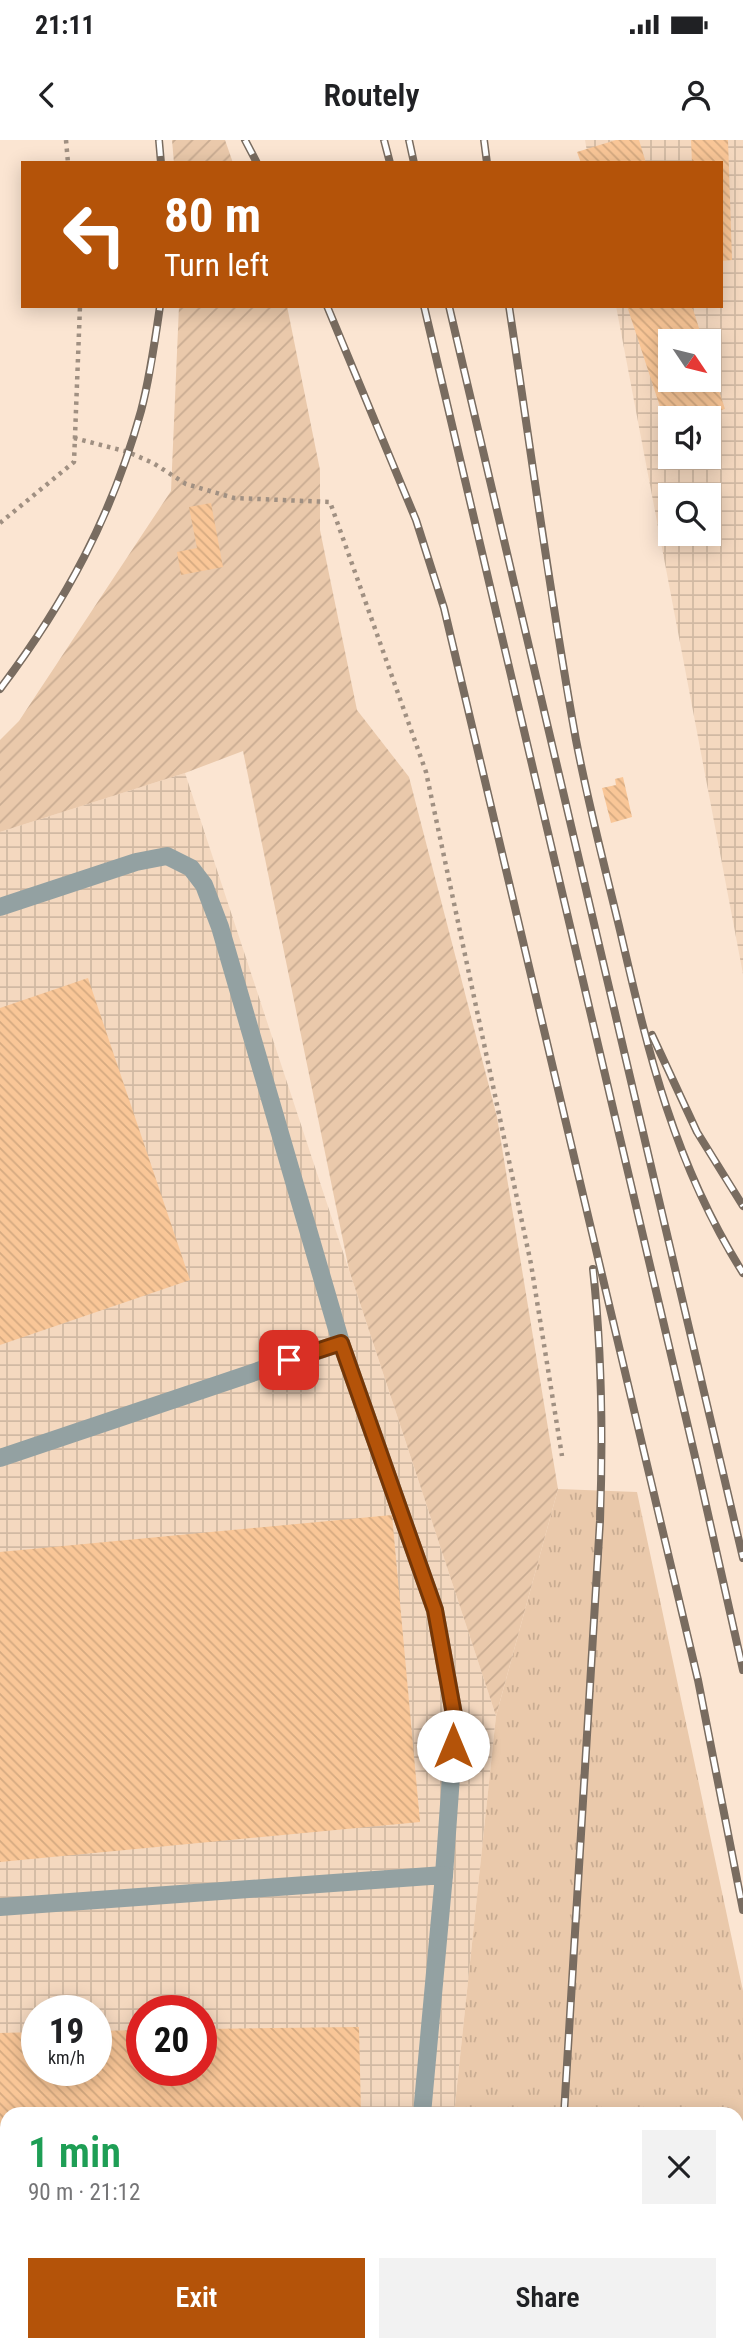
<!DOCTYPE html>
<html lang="en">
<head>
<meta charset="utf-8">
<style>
  :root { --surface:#fff; --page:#f2f2f2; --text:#202124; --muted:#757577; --accent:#b45309 }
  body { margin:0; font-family:"Roboto Condensed",sans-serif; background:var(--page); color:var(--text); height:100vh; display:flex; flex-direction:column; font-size:26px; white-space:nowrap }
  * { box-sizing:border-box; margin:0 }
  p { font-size:23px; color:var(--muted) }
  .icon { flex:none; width:38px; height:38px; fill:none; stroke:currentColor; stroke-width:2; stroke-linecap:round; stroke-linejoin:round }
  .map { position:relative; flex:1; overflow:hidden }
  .drawer { position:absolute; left:0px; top:1967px; width:744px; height:245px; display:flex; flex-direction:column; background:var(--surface); border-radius:21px 21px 0 0; box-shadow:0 4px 18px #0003 }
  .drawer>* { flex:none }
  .hud { position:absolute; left:21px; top:21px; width:702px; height:147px; border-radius:0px; box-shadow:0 4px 18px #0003; background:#b45309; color:#fff; overflow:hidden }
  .needle { width:46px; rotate:125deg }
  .controls { position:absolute; left:658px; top:189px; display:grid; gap:14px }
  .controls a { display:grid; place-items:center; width:63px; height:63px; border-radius:0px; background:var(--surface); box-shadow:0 4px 18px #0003; font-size:35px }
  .speed { position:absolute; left:21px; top:1855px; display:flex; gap:14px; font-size:35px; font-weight:700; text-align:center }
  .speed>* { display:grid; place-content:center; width:91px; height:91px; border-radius:50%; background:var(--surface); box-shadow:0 4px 18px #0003; line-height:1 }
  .speed small { font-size:18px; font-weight:400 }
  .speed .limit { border:10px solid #d22; background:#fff; color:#111 }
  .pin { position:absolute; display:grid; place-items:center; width:60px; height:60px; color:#fff; margin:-30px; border-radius:14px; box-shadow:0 4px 10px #0006 }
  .me { position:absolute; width:77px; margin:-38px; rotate:0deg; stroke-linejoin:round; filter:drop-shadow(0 0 5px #0008) }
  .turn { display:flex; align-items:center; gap:24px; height:147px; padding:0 28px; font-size:32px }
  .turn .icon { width:91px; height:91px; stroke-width:2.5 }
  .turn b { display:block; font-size:49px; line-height:60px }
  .round { display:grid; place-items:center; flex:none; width:74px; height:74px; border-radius:0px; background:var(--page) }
  .headline { display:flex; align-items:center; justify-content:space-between; height:119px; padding:0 28px }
  h1 { font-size:42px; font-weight:600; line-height:52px; color:#1e9e55 }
  .button { display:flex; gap:14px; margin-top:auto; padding:14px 28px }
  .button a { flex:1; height:80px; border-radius:0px; background:var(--accent); color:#fff; font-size:28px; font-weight:600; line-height:80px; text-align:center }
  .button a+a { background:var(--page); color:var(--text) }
  .status { display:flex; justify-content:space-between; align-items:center; height:49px; padding:0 35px; background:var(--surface); direction:ltr }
  .status svg { height:19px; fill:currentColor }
  header { display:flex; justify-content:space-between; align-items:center; height:91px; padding:0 28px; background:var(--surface); font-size:32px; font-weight:600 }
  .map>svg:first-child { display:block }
  .industrial { fill:url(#industrial-grid); fill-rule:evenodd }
  .grass { fill:url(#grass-tufts) }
  .garden { fill:url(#garden-furrows) }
  .building { fill:url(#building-back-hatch) }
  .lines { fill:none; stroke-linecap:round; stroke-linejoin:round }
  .path { stroke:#a09082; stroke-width:4.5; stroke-dasharray:3.5 5; stroke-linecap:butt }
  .lane { stroke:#93a1a2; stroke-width:18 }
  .rail-casing { stroke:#796c60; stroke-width:8 }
  .rail { stroke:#fff; stroke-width:5; stroke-dasharray:16; stroke-linecap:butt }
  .route-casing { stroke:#753606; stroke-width:18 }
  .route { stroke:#b45309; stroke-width:12 }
</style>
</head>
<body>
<div class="status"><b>21:11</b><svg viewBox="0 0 49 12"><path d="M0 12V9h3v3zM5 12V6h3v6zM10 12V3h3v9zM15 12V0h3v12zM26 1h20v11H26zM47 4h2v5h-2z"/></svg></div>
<header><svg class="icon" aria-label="back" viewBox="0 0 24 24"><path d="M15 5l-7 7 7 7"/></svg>Routely<svg class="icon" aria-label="person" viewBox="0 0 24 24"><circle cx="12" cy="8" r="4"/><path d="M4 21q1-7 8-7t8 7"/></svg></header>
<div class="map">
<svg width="743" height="2212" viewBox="0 0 743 2212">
  <defs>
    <pattern id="industrial-grid" width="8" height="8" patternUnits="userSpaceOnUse" patternTransform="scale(1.75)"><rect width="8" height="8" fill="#f4d8bf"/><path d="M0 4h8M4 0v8" fill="none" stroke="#d1b9a3"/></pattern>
    <pattern id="grass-tufts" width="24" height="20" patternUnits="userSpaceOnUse" patternTransform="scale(1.75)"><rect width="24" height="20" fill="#eac9ab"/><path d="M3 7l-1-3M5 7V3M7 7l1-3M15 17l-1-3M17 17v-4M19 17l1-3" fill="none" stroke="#c9ac92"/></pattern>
    <pattern id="garden-furrows" width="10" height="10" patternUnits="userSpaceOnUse" patternTransform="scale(1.75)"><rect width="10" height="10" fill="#eac9ab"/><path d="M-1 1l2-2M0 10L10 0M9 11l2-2" fill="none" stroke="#c9ac92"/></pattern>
    <pattern id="building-back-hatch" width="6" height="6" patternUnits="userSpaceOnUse" patternTransform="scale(1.75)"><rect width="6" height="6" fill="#f9c697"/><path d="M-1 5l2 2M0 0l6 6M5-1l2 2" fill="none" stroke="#d5aa81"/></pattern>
  </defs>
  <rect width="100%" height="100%" fill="#fbe5d2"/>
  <g class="industrial">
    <path d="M585,0H743V834L616,166H721V23H589ZM670,201H709V240H670ZM670,278H709V317H670ZM670,355H709V394H670Z"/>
    <path d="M185,633L496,1576L454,1974H7V2205H429V2212H0V692ZM37,1871H96V1930H37ZM142,1871H201V1930H142Z"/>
  </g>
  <path class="grass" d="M558,1349L637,1352L743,1851V2212H429V2205H737V1974H454L496,1576Z"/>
  <g class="garden">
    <path d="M172,0H225L233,23H174Z"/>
    <path d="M179,166H287L320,330V390L357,570L409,637L497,977L558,1349L496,1576L349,1130L243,611L185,633L0,692V600L19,581L171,351Z"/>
  </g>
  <g class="building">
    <path d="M616,0H639L646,23H581L577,12Z"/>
    <path d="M691,0H728L732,120L721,121V23H692Z"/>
    <path d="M627,166H692L703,201H670V240H709V220L725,269L695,278H670V287L667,288Z"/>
    <path d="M211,363L223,427L181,435L177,412L197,408L189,367Z"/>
    <path d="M623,637L632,677L611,683L602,648L616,645L615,639Z"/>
    <path d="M88,838L190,1140L0,1205V868Z"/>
    <path d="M392,1375L420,1682L0,1722V1412Z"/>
    <path d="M359,1887L361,1974H7V2205H365V2212H0V1893L37,1892V1930H96V1891L142,1890V1930H201V1889Z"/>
  </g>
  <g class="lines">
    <g class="path">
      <path d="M66,0L68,23"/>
      <path d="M74,298L128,312L153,323L186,344L234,358L330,362L426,632L531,1124L562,1316"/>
      <path d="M0,383L74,322L80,166"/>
    </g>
    <g class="lane">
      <path d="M0,767L136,722L167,716L191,728L204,745L220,787L341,1203L0,1318"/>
      <path d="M341,1203L435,1470L455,1580L444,1735"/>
      <path d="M0,1767L444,1735L422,1974"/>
      <path d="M401,2212V2205"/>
    </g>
    <g class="rail-casing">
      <g id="rail">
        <path d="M159,0L161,23"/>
        <path d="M245,0L257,23"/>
        <path d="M384,0L390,23"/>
        <path d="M409,0L414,23"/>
        <path d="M484,0L487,23"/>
        <path d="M327,166L416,380L444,468L698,1540L743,1770"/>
        <path d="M424,166L697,1325L743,1530"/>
        <path d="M449,166L743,1418"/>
        <path d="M509,166C531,311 550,457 576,600C588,663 604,724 619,786C648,911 673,1022 743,1133"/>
        <path d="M0,549C65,463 112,376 141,271C150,237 155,201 160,166"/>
        <path d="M652,895L697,992L743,1066"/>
        <path d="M564,1974L600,1381C603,1297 602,1213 593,1129"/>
        <path d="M550,2212L551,2205"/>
      </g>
    </g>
    <use href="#rail" class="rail"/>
  </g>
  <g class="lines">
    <g class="route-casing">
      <path id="route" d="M289,1220L341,1203L435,1470L455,1580L453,1606"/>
    </g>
    <use href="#route" class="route"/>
  </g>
</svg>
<div class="controls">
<a><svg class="needle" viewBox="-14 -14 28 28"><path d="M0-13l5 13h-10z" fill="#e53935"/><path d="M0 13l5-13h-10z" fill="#757577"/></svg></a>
<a><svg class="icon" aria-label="sound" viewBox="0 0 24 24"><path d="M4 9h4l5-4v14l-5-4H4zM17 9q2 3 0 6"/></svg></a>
<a><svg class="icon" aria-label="search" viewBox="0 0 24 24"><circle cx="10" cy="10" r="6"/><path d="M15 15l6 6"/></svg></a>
</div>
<div class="speed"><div>19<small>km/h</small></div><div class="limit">20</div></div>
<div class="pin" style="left:289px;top:1220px;background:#d93025"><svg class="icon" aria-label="arrive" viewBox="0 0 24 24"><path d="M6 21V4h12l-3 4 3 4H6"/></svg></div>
<svg class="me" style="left:453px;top:1606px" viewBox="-20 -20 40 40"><circle r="19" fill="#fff"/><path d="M0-13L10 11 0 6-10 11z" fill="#b45309"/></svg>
<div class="hud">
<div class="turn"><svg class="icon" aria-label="left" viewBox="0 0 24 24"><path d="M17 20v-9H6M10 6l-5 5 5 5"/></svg><div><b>80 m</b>Turn left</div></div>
</div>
<section class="drawer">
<div class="headline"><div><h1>1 min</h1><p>90 m · 21:12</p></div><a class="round"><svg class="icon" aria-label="close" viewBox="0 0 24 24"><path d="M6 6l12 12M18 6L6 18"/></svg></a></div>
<div class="button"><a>Exit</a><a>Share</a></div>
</section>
</div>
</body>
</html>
